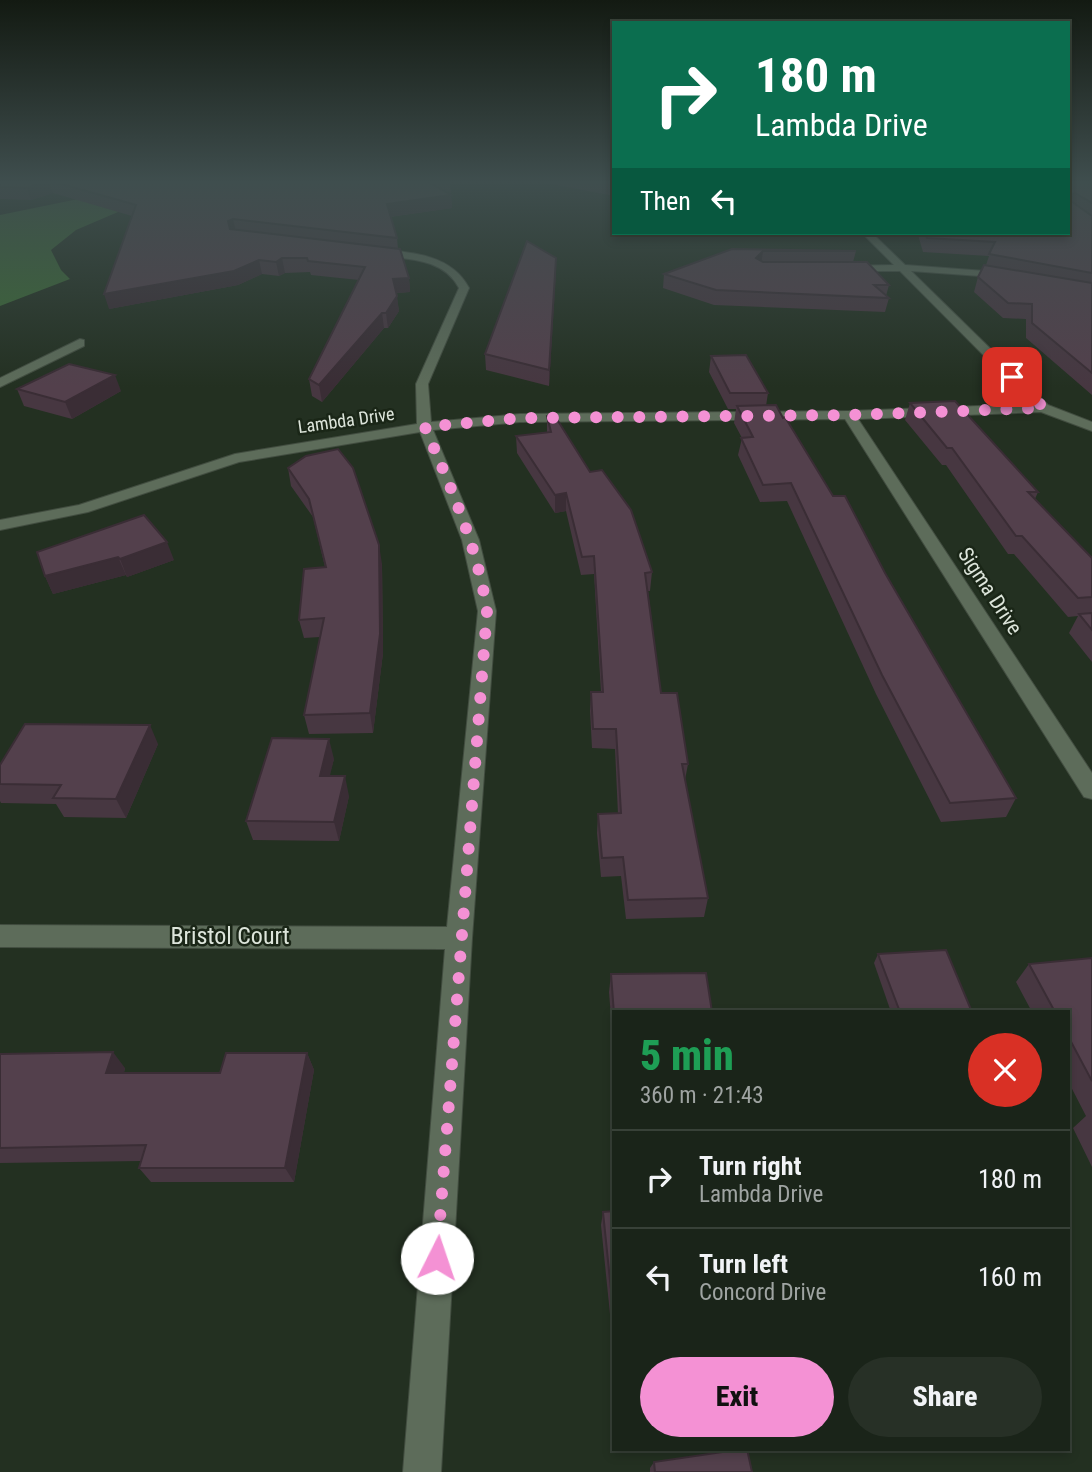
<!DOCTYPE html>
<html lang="en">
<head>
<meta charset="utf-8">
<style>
  :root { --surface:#1a2419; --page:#273026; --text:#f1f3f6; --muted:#9fa4a2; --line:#384138; --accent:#f491d4 }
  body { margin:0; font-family:"Roboto Condensed",sans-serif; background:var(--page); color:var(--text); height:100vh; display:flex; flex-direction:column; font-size:26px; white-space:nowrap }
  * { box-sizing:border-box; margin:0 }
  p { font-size:23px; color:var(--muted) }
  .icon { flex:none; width:38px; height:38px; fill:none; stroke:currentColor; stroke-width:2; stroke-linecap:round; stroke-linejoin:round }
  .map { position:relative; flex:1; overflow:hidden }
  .panel { position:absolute; left:612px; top:1010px; width:458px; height:441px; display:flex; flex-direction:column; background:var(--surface); border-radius:0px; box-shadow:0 4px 10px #0003,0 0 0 2px var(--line) }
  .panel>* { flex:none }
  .top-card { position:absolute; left:612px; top:21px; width:458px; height:214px; border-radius:0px; box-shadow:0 4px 10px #0003,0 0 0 2px var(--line); background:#0b6e4f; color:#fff; overflow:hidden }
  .pin { position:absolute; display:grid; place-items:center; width:60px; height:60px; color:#fff; margin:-30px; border-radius:14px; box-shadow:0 4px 10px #0006 }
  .me { position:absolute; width:77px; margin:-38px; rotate:4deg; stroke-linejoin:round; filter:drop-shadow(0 0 5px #0008) }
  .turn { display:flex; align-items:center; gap:24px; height:147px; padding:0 28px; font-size:32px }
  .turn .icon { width:91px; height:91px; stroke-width:2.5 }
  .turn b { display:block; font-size:49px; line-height:60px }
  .then { display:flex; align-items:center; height:66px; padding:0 28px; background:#0003; gap:14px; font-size:26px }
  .round { display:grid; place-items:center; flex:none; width:74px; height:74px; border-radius:37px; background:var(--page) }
  .overview { display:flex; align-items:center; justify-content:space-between; height:119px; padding:0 28px }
  h1 { font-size:42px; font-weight:800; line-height:52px; color:#1e9e55 }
  .primary-button { display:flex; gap:14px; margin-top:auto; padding:14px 28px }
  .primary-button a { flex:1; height:80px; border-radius:42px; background:var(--accent); color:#111; font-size:28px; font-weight:800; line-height:80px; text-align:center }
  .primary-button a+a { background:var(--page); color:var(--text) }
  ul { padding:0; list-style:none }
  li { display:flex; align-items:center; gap:21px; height:98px; padding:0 28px; border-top:2px solid var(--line) }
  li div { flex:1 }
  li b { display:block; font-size:26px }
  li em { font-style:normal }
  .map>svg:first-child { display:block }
  .forest { fill:#3c6a35 }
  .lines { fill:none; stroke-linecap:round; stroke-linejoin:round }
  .minor-casing { stroke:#424d40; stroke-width:2 }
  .minor { fill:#5d6c5a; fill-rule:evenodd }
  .wall { fill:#473741 }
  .shaded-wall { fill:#3a2d35 }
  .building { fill:#53404c; stroke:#3a2d35; stroke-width:2 }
  .route { stroke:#f491d4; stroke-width:12; stroke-dasharray:0 21.6 }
  .labels { text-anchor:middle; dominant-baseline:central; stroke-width:5; stroke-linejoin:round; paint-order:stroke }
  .far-street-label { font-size:18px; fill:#dde5db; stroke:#1a2617 }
  .street-label { font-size:21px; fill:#dde5db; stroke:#1a2617 }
  .near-street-label { font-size:24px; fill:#dde5db; stroke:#1a2617 }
</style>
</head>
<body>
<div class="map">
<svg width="1092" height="1472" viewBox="0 0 1092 1472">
  <rect width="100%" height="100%" fill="#233021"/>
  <path class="forest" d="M132,188L125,209L76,230L51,250L61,270L70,279L0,306V215Z"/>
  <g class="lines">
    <g class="minor-casing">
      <g id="minor">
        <path d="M862,233H872L905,265L1012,273L1013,275L1008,278L911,271L1048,405L1092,422V431L1041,412L858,419L1092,773V799L1084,797L845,419L520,422L433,430L479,540L496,611L472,938L441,1472H403L445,949L0,947V925L447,927L478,611L462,540L420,432L239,462L88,512L0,530V520L79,505L235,454L417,424L416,384L459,288C442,255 401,260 370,254V250L373,249C408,252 451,253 469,288L428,384L431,422L520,414L849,411L1032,404L900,271H840V267L844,266L894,265Z"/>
        <path d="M80,339L84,340V346L0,387V378Z"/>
      </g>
    </g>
    <use href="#minor" class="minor"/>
  </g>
  <g class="wall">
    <path d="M0,181H450L451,193L442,190L451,195L452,208L390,217L397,238L398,249L409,278L410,292L396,293L399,311L388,328H384L322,402L312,396L309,379L359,280L311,275L310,272L285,273L279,276L262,274L238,285L109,309L132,216L53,193L31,200L0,199Z"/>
    <path d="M536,181H614V196Z"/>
    <path d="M1069,181H1092V395L1026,338V319L1003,318L974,292L978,277L986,265L989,256L923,252L918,235L915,233H1069Z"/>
    <path d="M815,233H828V235Z"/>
    <path d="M732,249L856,251L853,262L889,285L886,296L889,298L885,312L714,305L663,288L664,274Z"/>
    <path d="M556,258L549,386L486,370L485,354Z"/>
    <path d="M711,356L768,393L766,406L833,496L885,573L1016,798L1006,817L941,822L876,694L787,501L760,502L738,455L742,438L734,423L736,409H728L709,372Z"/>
    <path d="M17,389L121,391L72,419L24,406Z"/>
    <path d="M910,403L1038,492L1035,499L1092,558V662L1069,633L1078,616L1068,617L1014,554H1008L946,465H942L905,420Z"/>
    <path d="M547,416L652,572L650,591H648L661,693L688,764L685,780L708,898L704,917L626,919L621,876L601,877L597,833L598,814H618L615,749L592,748L590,711L591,692H601L594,574L581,575L566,511L555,513L517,453L516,436L547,432Z"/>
    <path d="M288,468L382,564L383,653L373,733L309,734L304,715L320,637L304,638L299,620L325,567L313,517L291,486Z"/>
    <path d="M37,552L174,560L127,577L126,575L53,594L45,576Z"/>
    <path d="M158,744L126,818L64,817L56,804L1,803L0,801V765Z"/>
    <path d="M334,759L329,776L349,796L339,841L253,840L246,821Z"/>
    <path d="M878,954L972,1012H891L874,963Z"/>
    <path d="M1092,958V1167L1073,1128L1086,1116L1069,1083V1012H1032L1016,982L1029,964Z"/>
    <path d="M611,974L614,1012V1055L609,992Z"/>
    <path d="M307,1053L314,1070L294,1182H151L139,1168L141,1161L0,1163V1054L125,1068L124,1073H220Z"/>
    <path d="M614,1211V1354L601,1225L603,1212Z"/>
    <path d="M654,1462L752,1472H650V1468Z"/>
  </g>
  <g class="shaded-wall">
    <path d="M46,181H49L53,193L31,200L27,188Z"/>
    <path d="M451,195L452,208L388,217L387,204Z"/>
    <path d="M233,219L236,232L231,234L228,221Z"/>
    <path d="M763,251L761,265L756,258Z"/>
    <path d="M282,258L285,273L279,276L276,262Z"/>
    <path d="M556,258V273L549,386V370Z"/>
    <path d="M259,260L262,274L238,285L109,309L104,294Z"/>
    <path d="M409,278L410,292L395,293L393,279Z"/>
    <path d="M397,296L399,311L388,328L386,313Z"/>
    <path d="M382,313L384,328L322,402L319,385Z"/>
    <path d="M115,375L121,391L72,419L65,402Z"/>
    <path d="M566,493V511L555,513V495Z"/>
    <path d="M167,542L174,560L127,577L120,559Z"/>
    <path d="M379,545L382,564L383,653L373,733L370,713Z"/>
    <path d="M118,557L126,575L53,594L45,576Z"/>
    <path d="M150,725L158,744L126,818L116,799Z"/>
    <path d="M329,739L334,759L325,796L320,776Z"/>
    <path d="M345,776L349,796L339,841L334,822Z"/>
    <path d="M113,1052L125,1068L119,1089L106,1073Z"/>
    <path d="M307,1053L314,1070L294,1182L285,1168Z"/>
  </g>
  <g class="building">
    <path d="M0,181H46L27,188L0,187Z"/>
    <path d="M51,181H427L451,195L387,204L397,238L233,219L228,221L230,229L400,249L409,278L393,279L397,296L386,313H382L319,385L309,379L365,267L308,261L307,258H282L276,262L259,260L234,271L104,294L136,205Z"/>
    <path d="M1069,181H1092V203L1075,193L1072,194L1071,201L1092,216V273L989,254L995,242L927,238L925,233H1069Z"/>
    <path d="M527,241L556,258L549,370L485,354Z"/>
    <path d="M732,249L856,251H763L756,258L763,262H867L889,285H874L889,298L716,290L664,274Z"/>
    <path d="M984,265L1092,283V373L1032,323V304L1008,303L978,277Z"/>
    <path d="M746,355L768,393H730L711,356Z"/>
    <path d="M69,364L115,375L65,402L17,389Z"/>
    <path d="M955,401L1038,492H1028L1092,558V597L1078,598L1022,536H1016L952,448H947L910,403Z"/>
    <path d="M776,405L783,418L785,417L833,496H845L885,573L1016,798L950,803L882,675L791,483L763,485L741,438L753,437L737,406Z"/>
    <path d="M553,413L590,472L602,470L631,510L652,572L645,573L661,693H677L688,764H682L708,898L628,900L623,857L602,858L598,814L621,813L616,729H593L591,692H603L594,556L582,557L566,493L555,495L516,436L551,432L547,416Z"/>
    <path d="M338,449L353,468L379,545L380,634L370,713L304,715L324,618L299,620L304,569L326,567L309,499L288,468L306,456Z"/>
    <path d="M144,515L167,542L120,559L118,557L45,576L37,552Z"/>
    <path d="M1092,613V630L1079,614Z"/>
    <path d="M25,724L150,725L116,799L53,798L61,785L0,784V765Z"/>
    <path d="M272,738L329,739L320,776H345L334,822L246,821Z"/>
    <path d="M946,950L972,1012H900L878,954Z"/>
    <path d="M1092,958V1081L1069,1038V1012H1055L1029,964Z"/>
    <path d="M706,973L712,1012H614V1014L611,974Z"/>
    <path d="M113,1052L106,1073H220L226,1053H307L285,1168H139L146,1145L0,1148V1054Z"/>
    <path d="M614,1211V1319L603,1212Z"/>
    <path d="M743,1449H747L752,1472H655L654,1462Z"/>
  </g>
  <linearGradient id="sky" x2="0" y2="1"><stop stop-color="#131a12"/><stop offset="0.47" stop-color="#3f4e4e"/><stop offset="1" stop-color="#3f4e4e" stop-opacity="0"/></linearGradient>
  <rect width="1092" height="387" fill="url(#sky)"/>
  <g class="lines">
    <path class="route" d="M437,1258L487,611C477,545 451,488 425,427L520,418L849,415L1044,408L1012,377"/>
  </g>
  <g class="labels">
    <g class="far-street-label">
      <text transform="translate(346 420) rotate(-8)">Lambda Drive</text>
    </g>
    <g class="street-label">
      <text transform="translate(990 591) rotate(57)">Sigma Drive</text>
    </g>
    <g class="near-street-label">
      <text x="230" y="936">Bristol Court</text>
    </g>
  </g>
</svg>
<div class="pin" style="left:1012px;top:377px;background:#d93025"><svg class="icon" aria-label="arrive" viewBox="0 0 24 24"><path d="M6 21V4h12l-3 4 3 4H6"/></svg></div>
<svg class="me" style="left:437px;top:1258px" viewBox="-20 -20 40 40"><circle r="19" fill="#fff"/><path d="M0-13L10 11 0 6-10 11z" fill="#f491d4"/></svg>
<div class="top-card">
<div class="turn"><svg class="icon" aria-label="right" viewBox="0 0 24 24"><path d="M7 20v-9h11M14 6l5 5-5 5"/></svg><div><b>180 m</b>Lambda Drive</div></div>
<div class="then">Then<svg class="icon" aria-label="left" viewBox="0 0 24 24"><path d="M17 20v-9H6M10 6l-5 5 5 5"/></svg></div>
</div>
<section class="panel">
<div class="overview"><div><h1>5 min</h1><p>360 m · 21:43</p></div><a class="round" style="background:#d93025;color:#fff"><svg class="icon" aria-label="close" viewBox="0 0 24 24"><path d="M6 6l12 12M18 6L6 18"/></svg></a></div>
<ul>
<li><svg class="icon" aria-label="right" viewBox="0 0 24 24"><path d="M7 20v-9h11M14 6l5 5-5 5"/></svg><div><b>Turn right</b><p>Lambda Drive</p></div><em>180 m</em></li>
<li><svg class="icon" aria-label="left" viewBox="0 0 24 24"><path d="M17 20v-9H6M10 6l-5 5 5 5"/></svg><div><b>Turn left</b><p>Concord Drive</p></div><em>160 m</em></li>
</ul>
<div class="primary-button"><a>Exit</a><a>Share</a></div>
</section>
</div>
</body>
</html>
